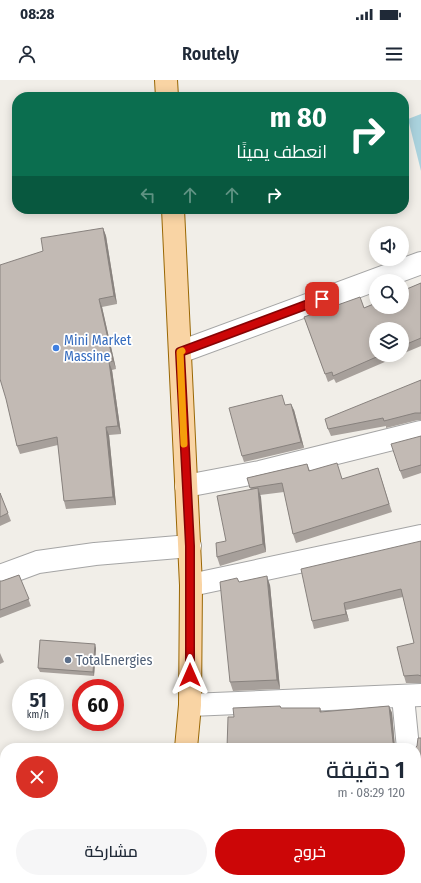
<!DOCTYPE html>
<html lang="ar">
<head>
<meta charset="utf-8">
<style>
  :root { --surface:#fff; --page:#f6f6f7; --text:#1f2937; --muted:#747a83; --accent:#cc0607 }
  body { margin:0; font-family:"Fira Sans Condensed",Cairo,sans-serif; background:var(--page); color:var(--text); direction:rtl; height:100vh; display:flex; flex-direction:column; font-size:15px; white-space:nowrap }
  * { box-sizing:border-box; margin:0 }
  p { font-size:13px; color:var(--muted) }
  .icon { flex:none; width:22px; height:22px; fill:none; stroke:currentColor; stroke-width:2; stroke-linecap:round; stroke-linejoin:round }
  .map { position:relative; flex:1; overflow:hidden; direction:ltr }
  .details { position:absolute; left:0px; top:663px; width:421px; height:140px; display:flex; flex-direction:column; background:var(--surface); border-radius:16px 16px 0 0; box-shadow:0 2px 10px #0003; direction:rtl }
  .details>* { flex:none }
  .top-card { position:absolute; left:12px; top:12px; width:397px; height:122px; border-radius:16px; box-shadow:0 2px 10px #0003; direction:rtl; background:#0b6e4f; color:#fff; overflow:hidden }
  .buttons { position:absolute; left:369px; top:146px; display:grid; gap:8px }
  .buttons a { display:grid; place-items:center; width:40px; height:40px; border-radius:50%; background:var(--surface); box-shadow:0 2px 10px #0003; font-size:20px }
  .speed { position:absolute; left:12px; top:599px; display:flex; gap:8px; font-size:20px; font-weight:700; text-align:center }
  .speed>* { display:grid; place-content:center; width:52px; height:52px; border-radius:50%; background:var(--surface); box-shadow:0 2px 10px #0003; line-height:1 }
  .speed small { font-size:10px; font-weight:400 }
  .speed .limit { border:6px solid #d22; background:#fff; color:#111 }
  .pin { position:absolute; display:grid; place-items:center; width:34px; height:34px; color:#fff; margin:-17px; border-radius:8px; box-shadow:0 2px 6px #0006 }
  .me { position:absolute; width:44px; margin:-22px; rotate:0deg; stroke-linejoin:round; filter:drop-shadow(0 0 3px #0008) }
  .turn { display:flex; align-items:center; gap:14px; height:84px; padding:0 16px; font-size:18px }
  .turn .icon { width:52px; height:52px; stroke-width:2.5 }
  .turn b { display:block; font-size:28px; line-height:34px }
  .lanes { display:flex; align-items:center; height:38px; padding:0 16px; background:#0003; justify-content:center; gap:20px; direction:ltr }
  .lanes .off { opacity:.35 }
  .round { display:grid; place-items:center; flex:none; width:42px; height:42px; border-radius:21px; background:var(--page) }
  .summary { display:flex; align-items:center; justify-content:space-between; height:68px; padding:0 16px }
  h1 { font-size:24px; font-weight:600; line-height:30px }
  .primary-button { display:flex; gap:8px; margin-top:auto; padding:8px 16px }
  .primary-button a { flex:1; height:46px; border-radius:24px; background:var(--accent); color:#fff; font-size:16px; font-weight:600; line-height:46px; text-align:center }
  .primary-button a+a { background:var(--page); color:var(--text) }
  .status { display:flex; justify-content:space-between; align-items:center; height:28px; padding:0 20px; background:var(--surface); direction:ltr }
  .status svg { height:11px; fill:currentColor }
  header { display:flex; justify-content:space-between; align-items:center; height:52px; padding:0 16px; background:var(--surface); font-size:18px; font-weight:600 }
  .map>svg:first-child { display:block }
  .water { fill:#aad2dd }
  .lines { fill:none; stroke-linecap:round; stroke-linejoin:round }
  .minor-casing { stroke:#a5a5a5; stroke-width:24 }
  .primary-casing { stroke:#996704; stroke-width:24 }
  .minor { stroke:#fff; stroke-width:22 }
  .primary { stroke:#f9d4a4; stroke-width:22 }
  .wall { fill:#a7a09b }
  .shaded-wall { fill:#88827e }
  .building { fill:#c2bab4; stroke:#88827e }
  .route-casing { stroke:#850405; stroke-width:10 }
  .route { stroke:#cc0607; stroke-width:7 }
  .slow { stroke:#f59e0b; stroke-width:7 }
  .shop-dot { fill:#3f7fe0; stroke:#fff; stroke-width:1.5 }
  .service-dot { fill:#5c6f8a; stroke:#fff; stroke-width:1.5 }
  .labels { text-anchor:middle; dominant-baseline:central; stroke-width:3.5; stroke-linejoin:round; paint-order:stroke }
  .shop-label { font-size:14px; fill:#366cbe; stroke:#fff; text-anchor:start }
  .service-label { font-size:14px; fill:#4e5e75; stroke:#fff; text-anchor:start }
</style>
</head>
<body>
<div class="status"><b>08:28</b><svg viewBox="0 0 49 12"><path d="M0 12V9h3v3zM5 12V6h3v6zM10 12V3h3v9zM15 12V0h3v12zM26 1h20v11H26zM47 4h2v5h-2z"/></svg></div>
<header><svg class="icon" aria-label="menu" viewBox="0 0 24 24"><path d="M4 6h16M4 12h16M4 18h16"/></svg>Routely<svg class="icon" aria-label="person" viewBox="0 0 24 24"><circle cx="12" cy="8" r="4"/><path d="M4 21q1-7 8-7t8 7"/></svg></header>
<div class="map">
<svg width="421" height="803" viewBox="0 0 421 803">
  <rect width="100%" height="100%" fill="#f1eee8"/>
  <path class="water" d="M421,34V91L408,39Z"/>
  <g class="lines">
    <g class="minor-casing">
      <g id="minor">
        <path d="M180,272L421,183"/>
        <path d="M186,406L260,392L421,352"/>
        <path d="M0,496L38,482L95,474L190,466"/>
        <path d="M191,505L421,456"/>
        <path d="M403,617L408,668"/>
        <path d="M190,625L421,615"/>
        <path d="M416,766L419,803"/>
      </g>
    </g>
    <g class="primary-casing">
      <g id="primary">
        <path d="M166,0L167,17"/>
        <path d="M173,129L191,505L190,625L186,668"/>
        <path d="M168,803L169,798"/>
      </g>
    </g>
    <use href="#minor" class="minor"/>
    <use href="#primary" class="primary"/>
  </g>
  <g class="wall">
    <path d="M103,148L106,156L117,224L102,227L116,289L112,290L121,354L109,355L116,425L66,429L64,421L58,365L20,374L17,366Z"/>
    <path d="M421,203V266L402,274V249L376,275H401L336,303L334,299L328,302L304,237L364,228Z"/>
    <path d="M421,300V340H418L386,348V346L331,356L328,349Z"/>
    <path d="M285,325L294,330L304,368L244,382L242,376Z"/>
    <path d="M421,356V393L403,399L400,391Z"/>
    <path d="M307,384L310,391L343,399L378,388L392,432L296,463L293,454L284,412L260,415L266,472L220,486L217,477L226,461L251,409L247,398Z"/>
    <path d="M0,413L11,441L0,446Z"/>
    <path d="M421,461V603H406L404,596L414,563L403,517L346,530L349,541L314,549L312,541Z"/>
    <path d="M19,495L31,526L0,538V501H2Z"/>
    <path d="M237,498L239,502L270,505L280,609L233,611L230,602Z"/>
    <path d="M96,568L94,596L40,592L38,588Z"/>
    <path d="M0,573L4,582L0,584Z"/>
    <path d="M280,626L281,628H320L322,632L389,626L392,633L395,668H227L234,637Z"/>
    <path d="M421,658V704H416V668Z"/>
  </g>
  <g class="shaded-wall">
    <path d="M103,148L106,156L117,224L114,216Z"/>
    <path d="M99,219L102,227L116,289L113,281Z"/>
    <path d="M109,282L112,290L121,354L118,346Z"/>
    <path d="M291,324L294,330L304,368L301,362Z"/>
    <path d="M106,347L109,355L116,425L113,417Z"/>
    <path d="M258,408L261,417L266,472L263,464Z"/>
    <path d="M267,496L270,505L280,609L277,600Z"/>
    <path d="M344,523L346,530L349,541L346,534Z"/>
    <path d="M95,564L96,568L94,596L93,592Z"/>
    <path d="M389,626L392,633L395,668L393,662Z"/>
  </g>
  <g class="building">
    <path d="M103,148L114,216L99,219L113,281L109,282L118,346L106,347L113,417L64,421L57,357L17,366L6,319L0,299V185L43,171L41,158Z"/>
    <path d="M421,203V258L402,266V249H376V275H381L333,296L332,292L325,294L304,237L360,217L364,228L376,223V227H402V211Z"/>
    <path d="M421,300V333H415L384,341L383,338L328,349L325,339Z"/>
    <path d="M282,315L285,325L291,324L301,362L242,376L229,328Z"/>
    <path d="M421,356V385L400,391L391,364Z"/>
    <path d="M337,383L342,399L378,388L389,424L293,454L282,403L250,408L247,398L307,384L309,391Z"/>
    <path d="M258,408L263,464L217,477L216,463L226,461L217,416Z"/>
    <path d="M0,413L8,433L0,437Z"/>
    <path d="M421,461V596L418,595L404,596L397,567L414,563L401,509L344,523L346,534L312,541L301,489Z"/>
    <path d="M19,495L29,519L0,530V501H2Z"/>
    <path d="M267,496L277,600L230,602L220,502L237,498L239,502Z"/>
    <path d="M40,560L95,564L93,592L38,588Z"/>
    <path d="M280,626L281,628H320V632L389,626L393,662L395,668H306V664L259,665V668H227L228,637H234L233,628Z"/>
    <path d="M418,658H421V696L416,697V668H415L417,666Z"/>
  </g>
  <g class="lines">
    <g class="route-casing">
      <path id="route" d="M190,595V466L180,272L322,219"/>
    </g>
    <use href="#route" class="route"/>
    <path class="slow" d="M182,271L180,272L184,364"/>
  </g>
  <circle class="shop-dot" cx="56" cy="268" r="4"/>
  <circle class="service-dot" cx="68" cy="580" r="4"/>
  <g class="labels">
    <g class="shop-label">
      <text x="64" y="260">Mini Market<tspan x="64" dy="16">Massine</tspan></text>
    </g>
    <g class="service-label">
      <text x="76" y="580">TotalEnergies</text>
    </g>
  </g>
</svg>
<div class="buttons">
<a><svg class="icon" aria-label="sound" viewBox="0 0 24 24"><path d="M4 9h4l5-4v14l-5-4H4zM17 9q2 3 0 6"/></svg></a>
<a><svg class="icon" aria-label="search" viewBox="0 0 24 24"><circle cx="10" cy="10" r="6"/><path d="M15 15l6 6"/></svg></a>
<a><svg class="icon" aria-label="layers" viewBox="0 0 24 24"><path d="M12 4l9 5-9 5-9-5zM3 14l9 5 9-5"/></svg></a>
</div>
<div class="speed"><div>51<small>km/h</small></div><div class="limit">60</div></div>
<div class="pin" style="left:322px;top:219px;background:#d93025"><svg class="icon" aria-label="arrive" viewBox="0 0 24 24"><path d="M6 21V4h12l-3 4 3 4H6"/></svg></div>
<svg class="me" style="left:190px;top:595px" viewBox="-20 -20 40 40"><path d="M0-17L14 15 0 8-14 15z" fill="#cc0607" stroke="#fff" stroke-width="4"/></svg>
<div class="top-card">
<div class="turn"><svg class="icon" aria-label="right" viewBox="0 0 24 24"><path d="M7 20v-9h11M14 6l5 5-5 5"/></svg><div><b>80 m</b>انعطف يمينًا</div></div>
<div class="lanes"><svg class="icon off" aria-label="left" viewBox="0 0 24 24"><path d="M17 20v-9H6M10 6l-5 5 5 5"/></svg><svg class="icon off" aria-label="ahead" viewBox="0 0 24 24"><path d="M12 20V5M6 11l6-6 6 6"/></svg><svg class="icon off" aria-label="ahead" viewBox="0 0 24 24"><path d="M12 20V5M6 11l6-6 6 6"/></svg><svg class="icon" aria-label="right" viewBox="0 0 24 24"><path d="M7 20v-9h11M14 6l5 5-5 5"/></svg></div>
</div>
<section class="details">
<div class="summary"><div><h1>1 دقيقة</h1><p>120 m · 08:29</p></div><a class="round" style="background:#d93025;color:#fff"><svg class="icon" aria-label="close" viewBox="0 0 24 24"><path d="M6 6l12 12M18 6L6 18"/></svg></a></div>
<div class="primary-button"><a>خروج</a><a>مشاركة</a></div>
</section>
</div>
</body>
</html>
